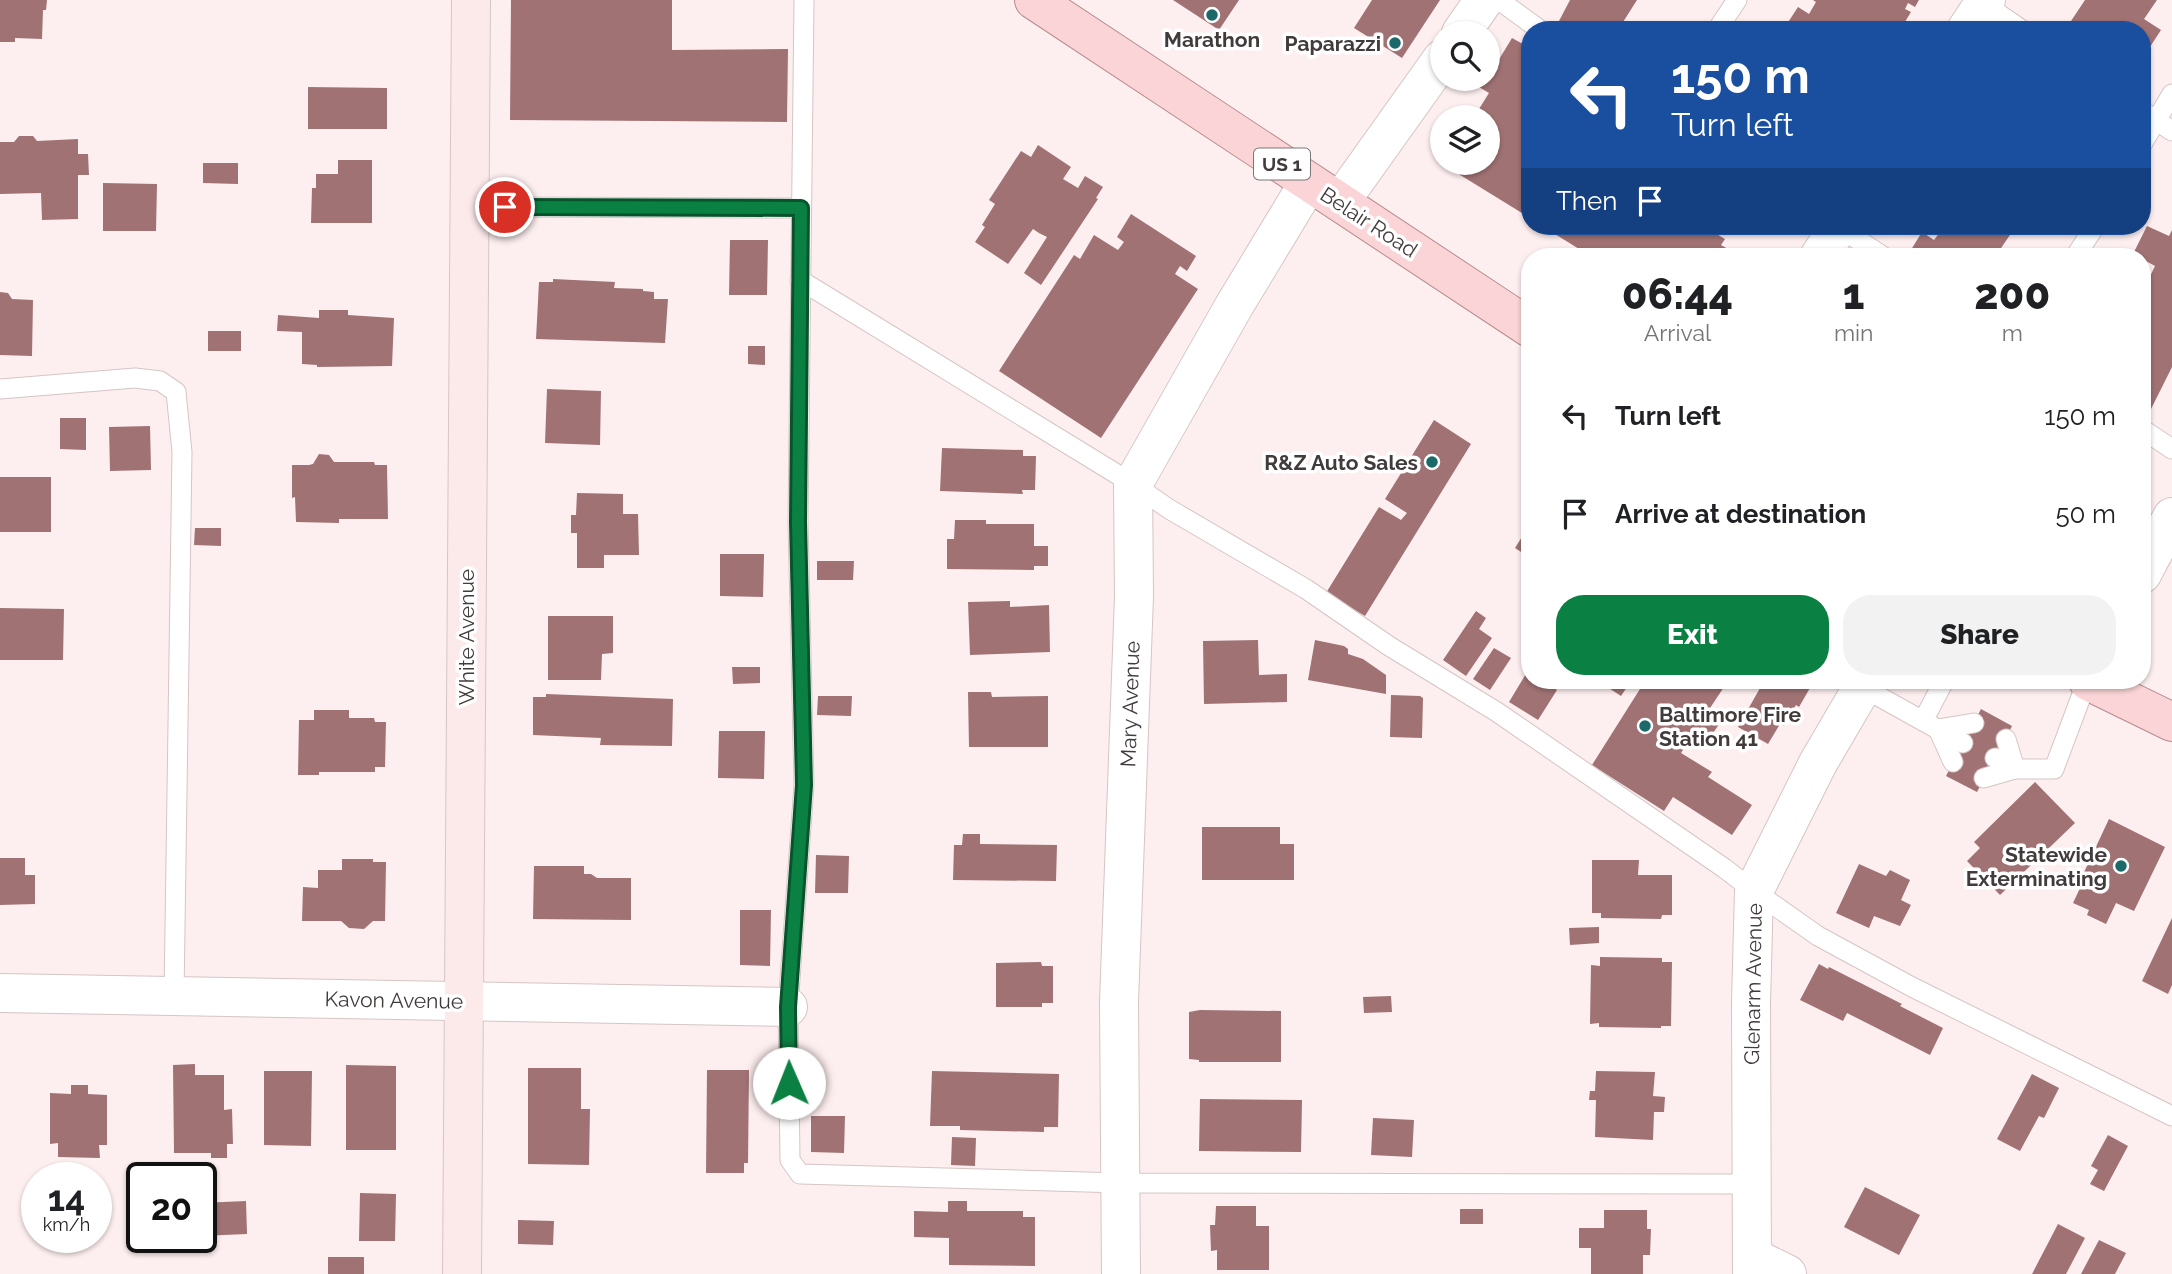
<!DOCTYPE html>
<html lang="en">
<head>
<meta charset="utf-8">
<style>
  :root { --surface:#fff; --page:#f2f2f2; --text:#202124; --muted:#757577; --accent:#0b8043 }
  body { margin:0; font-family:Raleway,sans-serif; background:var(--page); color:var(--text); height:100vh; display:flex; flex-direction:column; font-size:26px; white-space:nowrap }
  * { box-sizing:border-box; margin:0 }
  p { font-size:23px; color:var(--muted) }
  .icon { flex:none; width:38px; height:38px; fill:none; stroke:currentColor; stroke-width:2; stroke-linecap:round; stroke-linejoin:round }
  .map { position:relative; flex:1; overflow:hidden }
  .drawer { position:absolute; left:1521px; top:248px; width:630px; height:441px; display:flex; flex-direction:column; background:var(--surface); border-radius:28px; box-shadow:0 2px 5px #0004 }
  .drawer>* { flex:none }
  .guide { position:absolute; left:1521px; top:21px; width:630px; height:214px; border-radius:28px; box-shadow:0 2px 5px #0004; background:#1a4fa0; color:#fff; overflow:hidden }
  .buttons { position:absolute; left:1430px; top:21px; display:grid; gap:14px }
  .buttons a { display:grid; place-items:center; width:70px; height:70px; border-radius:50%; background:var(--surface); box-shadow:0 2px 5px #0004; font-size:35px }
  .speed { position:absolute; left:21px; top:1162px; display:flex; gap:14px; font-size:35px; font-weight:700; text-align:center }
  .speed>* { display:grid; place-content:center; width:91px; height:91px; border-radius:50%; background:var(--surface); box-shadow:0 2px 5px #0004; line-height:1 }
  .speed small { font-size:18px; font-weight:400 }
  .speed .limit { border:4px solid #111; border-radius:10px; background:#fff; color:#111 }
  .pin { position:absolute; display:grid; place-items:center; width:60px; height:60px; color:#fff; margin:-30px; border:4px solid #fff; border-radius:50%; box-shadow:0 2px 7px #0007 }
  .me { position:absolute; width:77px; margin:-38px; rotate:359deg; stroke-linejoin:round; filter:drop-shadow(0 0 5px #0008) }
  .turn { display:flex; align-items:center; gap:24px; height:147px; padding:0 35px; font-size:32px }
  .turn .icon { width:91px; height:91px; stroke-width:2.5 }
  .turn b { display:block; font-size:49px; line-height:60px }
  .then { display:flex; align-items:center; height:66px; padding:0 35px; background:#0003; gap:14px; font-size:26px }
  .eta { display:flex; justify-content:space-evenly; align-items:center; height:119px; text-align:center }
  .eta b { font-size:42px; font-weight:800; line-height:49px }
  .button { display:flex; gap:14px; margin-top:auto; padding:14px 35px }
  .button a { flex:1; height:80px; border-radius:28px; background:var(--accent); color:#fff; font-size:28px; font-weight:800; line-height:80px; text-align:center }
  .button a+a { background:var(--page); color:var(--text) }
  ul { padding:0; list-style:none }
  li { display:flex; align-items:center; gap:21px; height:98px; padding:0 35px }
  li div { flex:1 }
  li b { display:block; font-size:26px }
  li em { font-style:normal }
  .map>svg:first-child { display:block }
  .building { fill:#a07274 }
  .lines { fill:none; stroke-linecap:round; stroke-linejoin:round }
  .lane-casing { stroke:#d6c5c5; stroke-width:21 }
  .street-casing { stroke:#d6c5c5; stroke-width:40 }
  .secondary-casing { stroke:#d6c5c5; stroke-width:40 }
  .primary-casing { stroke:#b78c8e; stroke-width:40 }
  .lane { stroke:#fff; stroke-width:19 }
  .street { stroke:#fff; stroke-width:38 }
  .secondary { stroke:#fceaeb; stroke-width:38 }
  .primary { stroke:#fad4d6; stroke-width:38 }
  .route-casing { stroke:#07532c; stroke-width:18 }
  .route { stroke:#0b8043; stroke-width:12 }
  .poi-dot { fill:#1c696a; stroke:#fff; stroke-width:2.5 }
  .labels { text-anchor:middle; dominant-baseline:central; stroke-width:7; stroke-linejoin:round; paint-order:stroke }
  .shield { fill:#fff; stroke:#7b7676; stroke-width:2 }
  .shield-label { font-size:19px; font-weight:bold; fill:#423b3b }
  .poi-label { font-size:21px; font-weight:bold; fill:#423b3b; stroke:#fff; text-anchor:end }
  .street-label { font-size:21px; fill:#423b3b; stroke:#fff }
</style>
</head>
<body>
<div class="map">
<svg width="2172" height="1274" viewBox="0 0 2172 1274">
  <rect width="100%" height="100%" fill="#fdeeef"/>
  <g class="building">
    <path d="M0,0H47L46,10H43L42,39L15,38V42H0Z"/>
    <path d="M511,0H672V50L788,49L787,122L510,120Z"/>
    <path d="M1173,0H1239L1219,30Z"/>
    <path d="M1372,0H1440L1402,58L1354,28Z"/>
    <path d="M1570,0H1637L1618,30H1572L1559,21Z"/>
    <path d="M1813,0H1919L1915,7L1908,3L1905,9L1911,12L1900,30H1783L1798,7L1809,14L1816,2Z"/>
    <path d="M2085,0H2157L2144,19L2161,30L2144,56L2142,54V30H2065Z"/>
    <path d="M1512,38L1530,48V100L1524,110L1530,113V218L1444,165L1446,163H1488V117H1474L1489,93L1474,84L1478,79H1488V75L1489,76Z"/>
    <path d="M308,87L387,88V129H308Z"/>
    <path d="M19,136H33L37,141L78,139V154H88L89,175H78V219L42,220L41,193L0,194V142H14Z"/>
    <path d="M1038,145L1071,167L1063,179L1078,188L1085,176L1103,187L1096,198L1098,199L1041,285L1024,273L1047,237L1039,233L1033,229L1008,264L975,242L985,227L982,225L995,204L989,200L1021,151L1031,157Z"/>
    <path d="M338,160H372V223H311L312,188H316V174H338Z"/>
    <path d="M203,163H238V184L203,183Z"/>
    <path d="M103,183L157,184L156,231H103Z"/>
    <path d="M1131,214L1196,256L1187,271L1180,266L1175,274L1198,289L1101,438L999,371L1074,255L1080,259L1094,235L1118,250L1124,242L1117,237Z"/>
    <path d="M1542,226H1703L1725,239L1721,245L1742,257H1592Z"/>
    <path d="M1929,226H2016L1995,257H1915L1909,253L1922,232L1934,240L1940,232Z"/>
    <path d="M2147,226L2169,236L2172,230V367L2151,409L2142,405V293L2155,266L2133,254Z"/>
    <path d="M730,240H768L767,295H729Z"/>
    <path d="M553,279L615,282L614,288L643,289V291L654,292V299H668L665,343L536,339L539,282H553Z"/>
    <path d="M0,292L8,293L12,299L33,300L32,356L0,355Z"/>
    <path d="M319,310H348V315L394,318L392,366L317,367V365L302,364V332L277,331L278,315L319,318Z"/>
    <rect x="208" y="331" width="33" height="20"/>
    <path d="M748,346H765V365L748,364Z"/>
    <path d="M547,389L601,391L600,445L545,443Z"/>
    <path d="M60,418H86V450L60,449Z"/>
    <path d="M1434,420L1471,444L1365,616L1326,593L1379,507L1401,520L1407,513L1385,499Z"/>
    <path d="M150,426L151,470L110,471L109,427Z"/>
    <path d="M942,448L1023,450V456H1036L1035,490H1022L1023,494L940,491Z"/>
    <path d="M319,454L329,455L334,462H374L375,465H387L388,519H339V523L296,522L295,497L292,498V465H309L313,464Z"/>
    <rect x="0" y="477" width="51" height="55"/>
    <path d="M577,493L623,494V514H638L639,555H604V568H577V533H571V515H576Z"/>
    <path d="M955,520H986V524H1034V546H1048V566H1034V570L947,569V539H954Z"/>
    <path d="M1530,524V558L1515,548Z"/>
    <path d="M195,528H221V546L194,545Z"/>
    <path d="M720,554H764L763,597L720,596Z"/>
    <path d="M817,561H854L853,580H817Z"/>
    <path d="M1010,601V607L1049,605L1050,652L970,655L968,602Z"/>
    <path d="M0,608L64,609L63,660H0Z"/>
    <path d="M1476,611L1486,618L1479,629L1492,638L1466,676L1443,660Z"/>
    <path d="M548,616H613V653L602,654L601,680H548Z"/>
    <path d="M1258,640L1259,675L1287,674V702L1204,704L1203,641Z"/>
    <path d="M1315,640L1344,646L1348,649V654L1363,659L1386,675V694L1308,680Z"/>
    <path d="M1494,648L1511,658L1490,690L1473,679Z"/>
    <path d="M732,667H760V683L733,684Z"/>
    <path d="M1527,672L1530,681H1542L1557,690L1538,720L1509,702Z"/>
    <path d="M1598,681H1631L1621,696Z"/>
    <path d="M1645,681H1728L1710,708L1724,717L1711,736L1698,727L1681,753L1712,772L1708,777L1752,805L1732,835L1673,797L1664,811L1592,765Z"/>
    <path d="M1764,681H1814L1799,707L1796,705L1784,726L1780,724L1768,744L1738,727Z"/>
    <path d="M968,692H991L992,697L1048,696V747H969Z"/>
    <path d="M546,694L673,699L672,746L600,745L601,738L533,735V697H546Z"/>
    <path d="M1391,695L1420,696L1423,698L1422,738L1390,737Z"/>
    <path d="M818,696H852L851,716L817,715Z"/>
    <path d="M1981,709L2012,726L1977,792L1946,776Z"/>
    <path d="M314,710H349V718H374L375,722H386L385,767H375V772H319V775H298L299,720H314Z"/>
    <path d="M719,731H765L764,779L718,778Z"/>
    <path d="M2035,782L2075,823L2000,895L1967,861L1980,848L1974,842Z"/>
    <path d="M2109,819L2165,847L2134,911L2116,903L2106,924L2087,915L2089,910L2073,903L2081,886L2078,885Z"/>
    <path d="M1202,827H1280V844H1294V880H1202Z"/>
    <path d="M963,834H980V844L1057,845L1056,881L953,880L954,845H962Z"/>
    <path d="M816,855L849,856L848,893H815Z"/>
    <path d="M0,858H25V875H35V904L0,905Z"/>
    <path d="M342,859H373V862H386L385,921H373L364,929L349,928L341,921H302L303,887L318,888V870H342Z"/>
    <path d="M1592,860H1639L1638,875H1672V915H1662L1661,919L1601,918V913H1592Z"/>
    <path d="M1859,864L1886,876L1890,870L1910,880L1901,900L1911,905L1900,926L1874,916L1869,928L1836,913Z"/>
    <path d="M534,866H584V874H591L597,878H631V920L533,919Z"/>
    <path d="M740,910H771L770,966L740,965Z"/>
    <path d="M2172,918V985L2168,994L2142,981Z"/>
    <path d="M1599,927V943L1570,945L1569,928Z"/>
    <path d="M1600,957L1662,958V962H1672L1671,1026H1661V1028L1599,1027V1023L1590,1024L1591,965L1600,966Z"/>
    <path d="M1041,962L1042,966H1053V1003H1042V1007H996V963Z"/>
    <path d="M1819,964L1828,969L1829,967L1902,1004L1900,1006L1943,1028L1930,1055L1847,1013L1843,1021L1800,1000Z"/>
    <path d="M1391,996L1392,1012L1364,1013L1363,997Z"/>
    <path d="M1200,1010L1281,1011V1062H1199V1060L1189,1059V1012Z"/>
    <path d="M195,1064V1075H224V1110L232,1109L233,1144H227V1158H211V1153H174L173,1065Z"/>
    <path d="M346,1065L396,1066V1150H346Z"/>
    <path d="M528,1068H581V1109H590L589,1165L528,1164Z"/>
    <path d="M707,1070H749L748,1163H744V1173H706Z"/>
    <path d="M264,1071H312L311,1146L264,1145Z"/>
    <path d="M932,1071L1059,1074L1058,1127H1044V1132L960,1130V1126H930Z"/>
    <path d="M1596,1071L1655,1072L1653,1096L1665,1097L1664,1112H1654L1653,1140L1595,1137L1596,1100H1589L1590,1091H1595Z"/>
    <path d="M2032,1074L2059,1088L2044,1118L2039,1116L2020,1151L1997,1139Z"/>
    <path d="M71,1085H88V1094L107,1095V1145H99L100,1158L58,1157V1143L50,1144V1093L71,1094Z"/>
    <path d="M1200,1099L1302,1100L1301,1152L1199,1151Z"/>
    <path d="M811,1116H845L844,1153L811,1152Z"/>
    <path d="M1373,1118L1414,1120L1412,1157L1371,1155Z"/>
    <path d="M2108,1135L2128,1146L2104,1191L2090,1184L2098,1170L2091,1166Z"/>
    <path d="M952,1137L976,1138L975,1166L951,1165Z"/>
    <path d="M1865,1187L1920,1215L1899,1255L1844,1227Z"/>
    <path d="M360,1193L396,1194L395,1241H359Z"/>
    <path d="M246,1201L247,1234L201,1236V1203Z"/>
    <path d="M948,1201H967V1211H1023V1217H1035V1266L949,1265V1238L914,1237V1211L948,1212Z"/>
    <path d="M1216,1206H1256V1226H1269V1270H1217V1250L1211,1251L1210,1225H1215Z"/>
    <rect x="1460" y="1209" width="23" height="15"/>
    <path d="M1604,1210H1647V1229H1651L1650,1255H1643V1274H1591V1248H1579V1228H1604Z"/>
    <path d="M518,1220L554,1221L553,1245L518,1244Z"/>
    <path d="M2058,1224L2085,1238L2066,1274H2032Z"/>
    <path d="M2099,1240L2126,1253L2115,1274H2081Z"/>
    <rect x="328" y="1257" width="36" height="17"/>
  </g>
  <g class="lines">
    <g class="lane-casing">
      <g id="lane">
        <path d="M804,0L798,522L804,785L788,1007L790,1160L800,1174L1121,1183L1752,1184"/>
        <path d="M1499,0L1540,30"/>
        <path d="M1980,1L2022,30"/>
        <path d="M1717,30L1737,0"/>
        <path d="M2142,111L2172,131"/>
        <path d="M2142,144L2172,94"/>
        <path d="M469,207L801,208"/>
        <path d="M1837,226L1884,257"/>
        <path d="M2075,257L2095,226"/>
        <path d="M800,280L1133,484L1169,509L1306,589L1389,646L1497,712L1724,868L1754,891L1818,936L1912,987L2172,1116"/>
        <path d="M0,389L135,378L160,381L176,392L182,452L174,996"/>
        <path d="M2142,429L2172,449"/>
        <path d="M1944,681L1923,721L1963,743"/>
        <path d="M1862,687L1923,721"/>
        <path d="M1995,758L2015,769H2054L2087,681"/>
        <path d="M1953,762L1938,729L1974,723"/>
        <path d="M1984,778L2015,769L2006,739"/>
      </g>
    </g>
    <g class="street-casing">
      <g id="street">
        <path d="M1966,30L1986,0"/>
        <path d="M1461,33L1484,0"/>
        <path d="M1340,202L1442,59"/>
        <path d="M1819,257L1839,226"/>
        <path d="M2142,574L2172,517"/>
        <path d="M0,993L788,1007"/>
        <path d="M1752,1257L1787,1274"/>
        <path d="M1121,1274L1119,1002L1134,596L1133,484L1234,306L1309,182"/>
        <path d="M1752,1274L1751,1002L1754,891L1818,763L1866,681"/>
      </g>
    </g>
    <g class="secondary-casing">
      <path id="secondary" d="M462,1274L471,0"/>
    </g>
    <g class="primary-casing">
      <g id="primary">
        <path d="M1034,0L1530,328"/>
        <path d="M2088,681L2172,722"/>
      </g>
    </g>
    <use href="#lane" class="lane"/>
    <use href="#street" class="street"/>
    <use href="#secondary" class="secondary"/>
    <use href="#primary" class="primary"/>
  </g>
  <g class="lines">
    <g class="route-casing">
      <path id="route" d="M505,207L801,208L798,522L804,785L788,1007L789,1083"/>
    </g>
    <use href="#route" class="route"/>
  </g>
  <g class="poi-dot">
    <circle cx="1212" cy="15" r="7"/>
    <circle cx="1395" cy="43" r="7"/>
    <circle cx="1432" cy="462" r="7"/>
    <circle cx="1645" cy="726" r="7"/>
    <circle cx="2121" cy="866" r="7"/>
  </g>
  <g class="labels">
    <rect class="shield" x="1254" y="148.5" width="56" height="31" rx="5"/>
    <g class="shield-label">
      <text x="1282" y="164">US 1</text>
    </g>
    <g class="poi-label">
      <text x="1212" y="39" text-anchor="middle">Marathon</text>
      <text x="1381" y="43">Paparazzi</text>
      <text x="1418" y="462">R&amp;Z Auto Sales</text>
      <text x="1659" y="714" text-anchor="start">Baltimore Fire<tspan x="1659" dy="24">Station 41</tspan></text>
      <text x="2107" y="854">Statewide<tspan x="2107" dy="24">Exterminating</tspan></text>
    </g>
    <g class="street-label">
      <text transform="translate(1369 222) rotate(33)">Belair Road</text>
      <text transform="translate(466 637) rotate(-90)">White Avenue</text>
      <text transform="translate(1130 704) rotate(-88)">Mary Avenue</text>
      <text transform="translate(1753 984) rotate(-89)">Glenarm Avenue</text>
      <text transform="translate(394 1000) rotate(1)">Kavon Avenue</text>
    </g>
  </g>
</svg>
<div class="buttons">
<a><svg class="icon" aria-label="search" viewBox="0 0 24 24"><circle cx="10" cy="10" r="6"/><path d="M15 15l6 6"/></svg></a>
<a><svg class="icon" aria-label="layers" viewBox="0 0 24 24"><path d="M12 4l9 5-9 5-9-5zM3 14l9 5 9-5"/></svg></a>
</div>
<div class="speed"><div>14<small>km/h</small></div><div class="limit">20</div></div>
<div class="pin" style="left:505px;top:207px;background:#d93025"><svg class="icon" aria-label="arrive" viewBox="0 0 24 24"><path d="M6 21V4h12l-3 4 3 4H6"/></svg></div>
<svg class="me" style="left:789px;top:1083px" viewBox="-20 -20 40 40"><circle r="19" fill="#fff"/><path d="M0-13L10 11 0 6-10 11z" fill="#0b8043"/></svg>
<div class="guide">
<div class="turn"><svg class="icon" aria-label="left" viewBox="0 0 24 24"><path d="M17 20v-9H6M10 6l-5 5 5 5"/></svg><div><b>150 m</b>Turn left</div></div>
<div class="then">Then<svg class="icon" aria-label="arrive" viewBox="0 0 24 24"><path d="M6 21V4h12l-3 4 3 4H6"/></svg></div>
</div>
<section class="drawer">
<div class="eta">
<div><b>06:44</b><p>Arrival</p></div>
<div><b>1</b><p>min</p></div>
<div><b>200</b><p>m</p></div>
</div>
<ul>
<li><svg class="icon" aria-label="left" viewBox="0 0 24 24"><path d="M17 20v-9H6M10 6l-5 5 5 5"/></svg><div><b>Turn left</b></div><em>150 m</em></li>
<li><svg class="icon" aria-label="arrive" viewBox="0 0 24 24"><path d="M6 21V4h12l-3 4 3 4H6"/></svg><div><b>Arrive at destination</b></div><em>50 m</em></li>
</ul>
<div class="button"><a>Exit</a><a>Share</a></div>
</section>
</div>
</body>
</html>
